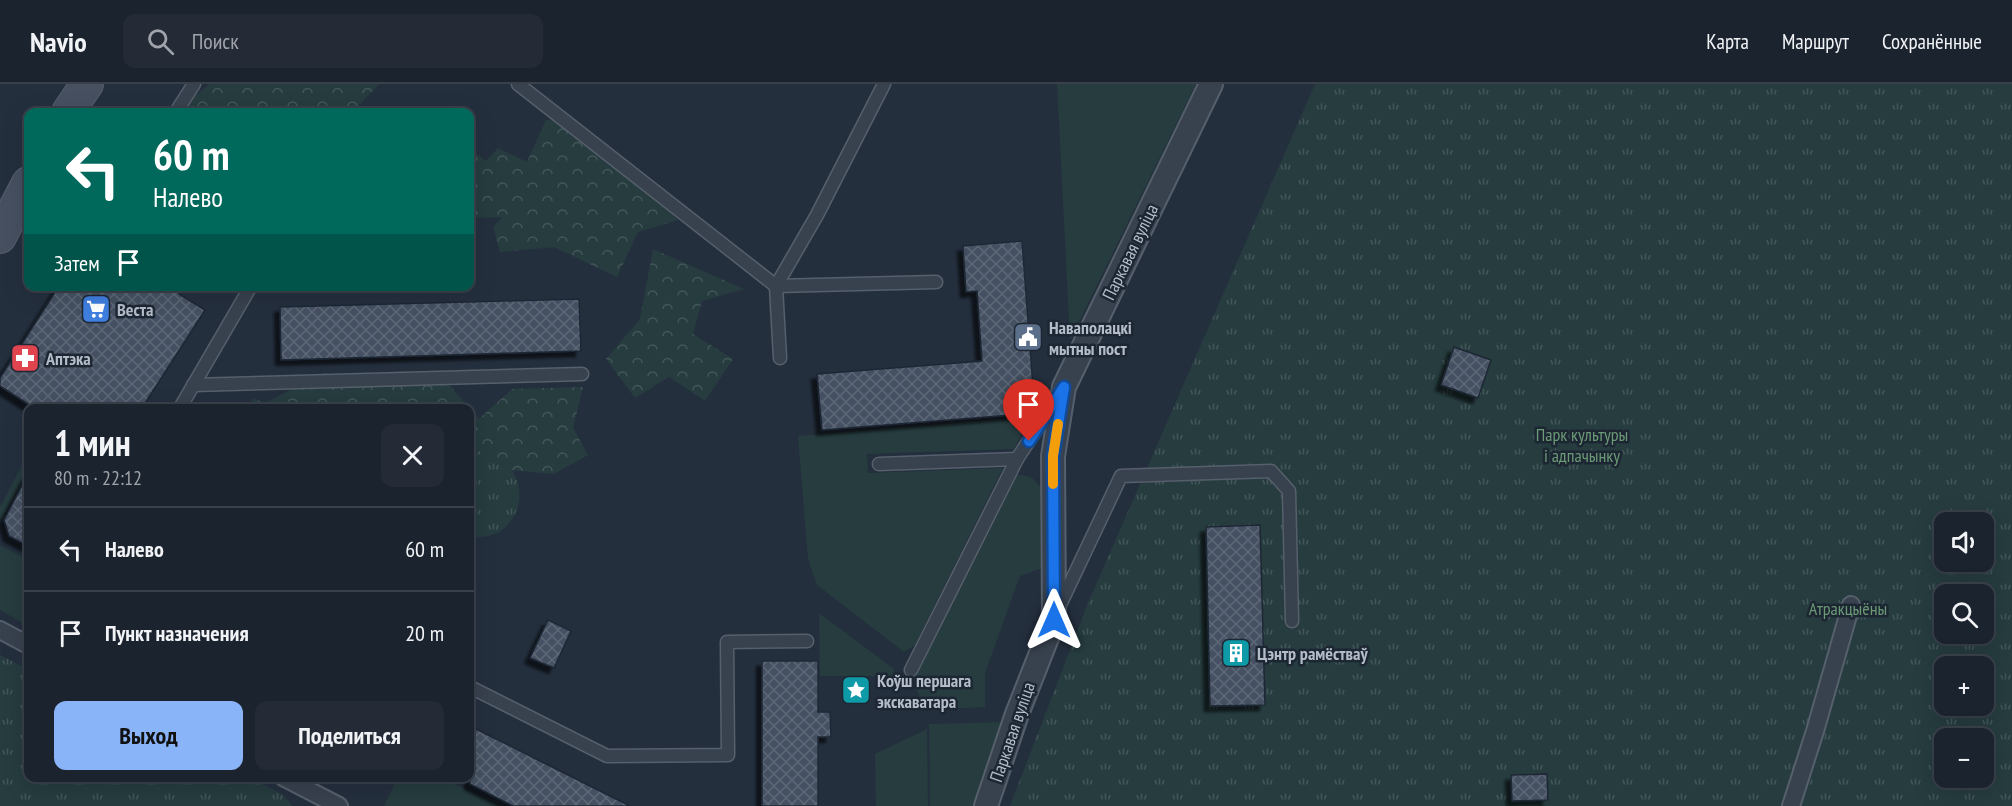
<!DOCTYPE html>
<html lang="ru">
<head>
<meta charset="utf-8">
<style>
  :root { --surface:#1b232e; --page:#242b36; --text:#f1f3f6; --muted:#a0a4aa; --line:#39404a; --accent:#8ab4f8 }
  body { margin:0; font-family:"PT Sans Narrow",sans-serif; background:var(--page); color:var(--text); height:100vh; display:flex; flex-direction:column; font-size:22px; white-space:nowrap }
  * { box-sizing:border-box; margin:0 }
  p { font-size:20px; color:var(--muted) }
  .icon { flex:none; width:33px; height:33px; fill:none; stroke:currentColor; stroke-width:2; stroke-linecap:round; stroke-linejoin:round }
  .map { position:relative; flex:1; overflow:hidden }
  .panel { position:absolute; left:24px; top:320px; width:450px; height:378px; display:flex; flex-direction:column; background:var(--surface); border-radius:12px; box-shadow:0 6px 24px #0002,0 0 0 2px var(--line) }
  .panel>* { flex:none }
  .hud { position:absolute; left:24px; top:24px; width:450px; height:183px; border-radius:12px; box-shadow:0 6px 24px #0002,0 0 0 2px var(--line); background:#00695c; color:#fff; overflow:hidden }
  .tools { position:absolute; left:1934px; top:428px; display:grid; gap:12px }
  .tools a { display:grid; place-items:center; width:60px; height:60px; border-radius:12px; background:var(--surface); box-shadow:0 6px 24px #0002,0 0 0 2px var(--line); font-size:30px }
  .pin { position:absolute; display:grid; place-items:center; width:51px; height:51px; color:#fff; margin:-62px -26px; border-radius:50% 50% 50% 0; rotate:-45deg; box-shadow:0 0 6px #0007 }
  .pin .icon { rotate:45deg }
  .me { position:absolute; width:66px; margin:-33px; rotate:0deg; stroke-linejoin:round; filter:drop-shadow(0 0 4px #0008) }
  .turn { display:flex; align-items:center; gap:21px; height:126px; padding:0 30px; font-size:27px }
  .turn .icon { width:78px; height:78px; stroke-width:2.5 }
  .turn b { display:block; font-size:42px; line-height:51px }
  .then { display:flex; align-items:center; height:57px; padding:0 30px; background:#0003; gap:12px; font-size:22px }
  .round { display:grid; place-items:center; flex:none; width:63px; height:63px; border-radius:12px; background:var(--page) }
  .summary { display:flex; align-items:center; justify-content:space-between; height:102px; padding:0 30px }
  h1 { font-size:36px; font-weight:700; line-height:45px }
  .cta { display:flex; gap:12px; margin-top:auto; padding:12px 30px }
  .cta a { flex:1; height:69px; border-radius:12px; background:var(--accent); color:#111; font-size:24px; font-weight:700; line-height:69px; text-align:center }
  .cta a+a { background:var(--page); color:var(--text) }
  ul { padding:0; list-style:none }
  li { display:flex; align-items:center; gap:18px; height:84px; padding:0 30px; border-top:2px solid var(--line) }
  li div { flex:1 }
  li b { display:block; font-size:22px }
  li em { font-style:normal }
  header { display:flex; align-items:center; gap:36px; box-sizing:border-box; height:84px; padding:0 30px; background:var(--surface); border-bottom:2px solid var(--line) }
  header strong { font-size:28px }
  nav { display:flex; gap:33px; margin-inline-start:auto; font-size:21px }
  .search { width:420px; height:54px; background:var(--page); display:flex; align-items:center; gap:15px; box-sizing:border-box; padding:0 21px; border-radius:12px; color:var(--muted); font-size:22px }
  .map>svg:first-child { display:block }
  .grass { fill:#263c3f }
  .forest { fill:url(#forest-crowns) }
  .park { fill:url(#park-tufts); fill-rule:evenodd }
  .building { fill:url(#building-cross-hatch); stroke:#1f2835; stroke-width:1.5; filter:url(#shadow) }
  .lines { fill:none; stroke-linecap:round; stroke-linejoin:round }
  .service-casing { stroke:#565f6c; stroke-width:15 }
  .pedestrian-casing { stroke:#565f6c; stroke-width:20 }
  .minor-casing { stroke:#565f6c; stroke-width:26 }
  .secondary-casing { stroke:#565f6c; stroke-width:34 }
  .service { stroke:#38414e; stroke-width:12 }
  .pedestrian { stroke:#38414e; stroke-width:16 }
  .minor { stroke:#38414e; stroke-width:22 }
  .secondary { stroke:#465061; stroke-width:32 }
  .route-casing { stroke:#114b97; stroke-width:15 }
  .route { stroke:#1a73e8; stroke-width:10 }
  .slow { stroke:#f59e0b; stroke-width:10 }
  .labels { text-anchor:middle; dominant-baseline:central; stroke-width:5; stroke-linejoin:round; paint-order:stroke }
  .street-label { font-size:18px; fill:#b4bcc9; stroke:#1d2633 }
  .poi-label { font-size:18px; font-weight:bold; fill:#b4bcc9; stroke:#1d2633; text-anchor:start }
  .park-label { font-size:18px; fill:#6b9a76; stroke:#1d2633 }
</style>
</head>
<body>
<header>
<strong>Navio</strong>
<div class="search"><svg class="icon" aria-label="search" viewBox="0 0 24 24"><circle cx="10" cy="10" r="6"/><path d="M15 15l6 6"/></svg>Поиск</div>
<nav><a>Карта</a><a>Маршрут</a><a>Сохранённые</a></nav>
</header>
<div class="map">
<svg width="2012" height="722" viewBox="0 0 2012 722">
  <defs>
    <pattern id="forest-crowns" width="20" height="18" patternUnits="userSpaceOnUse" patternTransform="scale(1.5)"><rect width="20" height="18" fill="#263c3f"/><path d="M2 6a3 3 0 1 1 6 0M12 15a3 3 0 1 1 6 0" fill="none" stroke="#435659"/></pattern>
    <pattern id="park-tufts" width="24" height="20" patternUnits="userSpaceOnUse" patternTransform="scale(1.5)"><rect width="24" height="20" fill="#263c3f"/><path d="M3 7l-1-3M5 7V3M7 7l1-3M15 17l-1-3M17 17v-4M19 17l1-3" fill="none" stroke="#435659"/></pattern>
    <pattern id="building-cross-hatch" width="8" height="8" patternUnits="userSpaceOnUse" patternTransform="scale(1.5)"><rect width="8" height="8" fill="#455162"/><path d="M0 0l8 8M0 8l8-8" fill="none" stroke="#5d6877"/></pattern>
    <filter id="shadow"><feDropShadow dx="-5.5" dy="5.5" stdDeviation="1.5" flood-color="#0009"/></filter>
  </defs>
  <rect width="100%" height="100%" fill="#242f3e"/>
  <g class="grass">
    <path d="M1057,0H1196L1070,256Z"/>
    <path d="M1031,333L1014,365L867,370L868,389L1003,384L915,561L904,568L817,501L808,475L798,352Z"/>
    <path d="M28,370V387L2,435L0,434V423Z"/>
    <path d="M1017,391C1031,391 1036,395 1042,407V484L1020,492L985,589V623L928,626L912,599Z"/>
    <path d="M0,461L28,476V542L0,526Z"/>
    <path d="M819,529L894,585V592H820Z"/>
    <path d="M1004,638L975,722H930L929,640Z"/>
    <path d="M927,645L928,722H876L875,670Z"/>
    <path d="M398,693H440L499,722H384Z"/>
  </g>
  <g class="forest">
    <path d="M210,0H379L353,28H182L185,20Z"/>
    <path d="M546,36L561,37L572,53L590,54L678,136L638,148L617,193L554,163L500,168L493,143L503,133L470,134V64L486,77L498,64L527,78Z"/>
    <path d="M653,165L744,205L702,217L693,250L733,275L705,317L669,293L635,314L606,275L640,235Z"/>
    <path d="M324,289L381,301L447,298L469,324H248L253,314L265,319Z"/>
    <path d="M583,303L573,344L588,371L554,390L510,386L470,378V325L479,335L512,305Z"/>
  </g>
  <g class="park">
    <path d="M1315,0H2012V722H1010L1088,519ZM1944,438H1983V477H1944ZM1944,510H1983V549H1944ZM1944,582H1983V621H1944ZM1944,654H1983V693H1944Z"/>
    <path d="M481,367C543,383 523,462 470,452V368Z"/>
    <path d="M0,571L28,585V693H247L282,710L293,722H0Z"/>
  </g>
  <g class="building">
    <path d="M1022,157L1035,329L822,346L817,290L982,277L977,207L966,208L963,162Z"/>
    <path d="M59,202H183L179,210L205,226L142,324H34L0,302V294Z"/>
    <path d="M579,215L581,267L281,276L280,223Z"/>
    <path d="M1454,263L1491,276L1478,314L1441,301Z"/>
    <path d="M28,390V462L9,452L4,436Z"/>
    <path d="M1260,441L1265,621L1210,622L1206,443Z"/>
    <path d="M548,536L571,547L554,584L530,574Z"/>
    <path d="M762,577H818V628H830L831,653H818V722H762Z"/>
    <path d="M470,642L630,722H513L470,700Z"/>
    <path d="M1547,690L1548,716L1512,717L1511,691Z"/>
  </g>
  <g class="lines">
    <g class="service-casing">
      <g id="service">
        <path d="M518,0L776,202L936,198"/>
        <path d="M176,28L194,0"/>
        <path d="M780,274L776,202L817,131L884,0"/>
        <path d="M193,301L582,290"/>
        <path d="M180,324L251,202"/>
        <path d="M879,380L1017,375"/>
        <path d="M1059,523L1121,392L1271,387L1289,407L1292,537"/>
        <path d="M911,586L1017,375L1057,314"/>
        <path d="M470,603L607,672L728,671L727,558L807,557"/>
      </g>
    </g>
    <g class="pedestrian-casing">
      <g id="pedestrian">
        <path d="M0,546L28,561"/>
        <path d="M283,693L339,722"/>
        <path d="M1791,722L1815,647L1851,521"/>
      </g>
    </g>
    <g class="minor-casing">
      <path id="minor" d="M986,722L1017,630L1054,536L1053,372L1064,303L1211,0"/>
    </g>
    <g class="secondary-casing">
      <g id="secondary">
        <path d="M68,28L87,0"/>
        <path d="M0,153L28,99"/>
      </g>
    </g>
    <use href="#service" class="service"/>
    <use href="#pedestrian" class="pedestrian"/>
    <use href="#minor" class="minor"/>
    <use href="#secondary" class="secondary"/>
  </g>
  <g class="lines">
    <g class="route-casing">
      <path id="route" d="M1029,357L1064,303L1053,372L1054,536"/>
    </g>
    <use href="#route" class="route"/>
    <path class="slow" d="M1053,400V372L1058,340"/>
  </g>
  <defs>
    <g id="supermarket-square" transform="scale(1.5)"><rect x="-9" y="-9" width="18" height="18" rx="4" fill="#3f7fe0" stroke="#1d2633"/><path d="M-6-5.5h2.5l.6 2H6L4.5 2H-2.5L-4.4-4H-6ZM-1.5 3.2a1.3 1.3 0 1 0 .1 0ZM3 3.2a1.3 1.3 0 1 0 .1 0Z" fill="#fff"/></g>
    <g id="civic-square" transform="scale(1.5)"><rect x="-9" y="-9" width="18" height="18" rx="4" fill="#5c6f8a" stroke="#1d2633"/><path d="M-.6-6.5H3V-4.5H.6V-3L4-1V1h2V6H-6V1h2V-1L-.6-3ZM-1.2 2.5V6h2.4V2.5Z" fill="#fff"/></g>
    <g id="pharmacy-square" transform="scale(1.5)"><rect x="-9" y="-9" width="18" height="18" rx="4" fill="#e0444e" stroke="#1d2633"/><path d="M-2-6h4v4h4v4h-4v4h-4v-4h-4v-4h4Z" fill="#fff"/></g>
    <g id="building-square" transform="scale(1.5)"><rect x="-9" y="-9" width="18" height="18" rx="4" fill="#0f9aa8" stroke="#1d2633"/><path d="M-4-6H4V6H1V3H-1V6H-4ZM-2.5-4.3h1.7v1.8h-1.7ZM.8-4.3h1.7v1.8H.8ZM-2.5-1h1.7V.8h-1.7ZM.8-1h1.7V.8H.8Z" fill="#fff"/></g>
    <g id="sight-square" transform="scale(1.5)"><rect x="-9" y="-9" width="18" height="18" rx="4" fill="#0f9aa8" stroke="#1d2633"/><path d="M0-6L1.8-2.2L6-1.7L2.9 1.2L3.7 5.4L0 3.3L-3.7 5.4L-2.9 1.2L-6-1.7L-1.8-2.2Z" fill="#fff"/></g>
  </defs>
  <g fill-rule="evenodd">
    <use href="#supermarket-square" x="96" y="225"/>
    <use href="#civic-square" x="1028" y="253"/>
    <use href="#pharmacy-square" x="25" y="274"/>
    <use href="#building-square" x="1236" y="569"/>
    <use href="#sight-square" x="856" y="606"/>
  </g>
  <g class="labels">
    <g class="street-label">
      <text transform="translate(1130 168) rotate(-64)">Паркавая вуліца</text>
      <text transform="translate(1012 648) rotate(-71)">Паркавая вуліца</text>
    </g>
    <g class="poi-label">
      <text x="117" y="225">Веста</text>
      <text x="1049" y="243">Наваполацкі<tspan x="1049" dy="21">мытны пост</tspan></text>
      <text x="46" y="274">Аптэка</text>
      <text x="1257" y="569">Цэнтр рамёстваў</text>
      <text x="877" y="596">Коўш першага<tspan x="877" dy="21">экскаватара</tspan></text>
    </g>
    <g class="park-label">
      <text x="1582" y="350">Парк культуры<tspan x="1582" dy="21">і адпачынку</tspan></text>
      <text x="1848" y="524">Атракцыёны</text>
    </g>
  </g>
</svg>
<div class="tools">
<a><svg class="icon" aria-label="sound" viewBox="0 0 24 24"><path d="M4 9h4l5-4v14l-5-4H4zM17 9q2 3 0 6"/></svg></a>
<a><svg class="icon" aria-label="search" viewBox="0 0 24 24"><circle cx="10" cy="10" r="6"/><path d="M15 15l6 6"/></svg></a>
<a>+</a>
<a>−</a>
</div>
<div class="pin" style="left:1029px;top:357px;background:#d93025"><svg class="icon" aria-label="arrive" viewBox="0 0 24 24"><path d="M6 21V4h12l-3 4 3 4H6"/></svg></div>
<svg class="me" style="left:1054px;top:536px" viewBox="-20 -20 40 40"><path d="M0-17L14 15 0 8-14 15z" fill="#1a73e8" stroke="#fff" stroke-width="4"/></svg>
<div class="hud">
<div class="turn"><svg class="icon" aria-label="left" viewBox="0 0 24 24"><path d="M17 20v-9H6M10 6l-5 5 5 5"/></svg><div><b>60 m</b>Налево</div></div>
<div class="then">Затем<svg class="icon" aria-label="arrive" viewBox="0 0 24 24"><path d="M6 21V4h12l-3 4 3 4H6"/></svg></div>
</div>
<section class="panel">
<div class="summary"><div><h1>1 мин</h1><p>80 m · 22:12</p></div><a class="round"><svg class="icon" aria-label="close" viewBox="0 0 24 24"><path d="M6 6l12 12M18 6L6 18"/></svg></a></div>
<ul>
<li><svg class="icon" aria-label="left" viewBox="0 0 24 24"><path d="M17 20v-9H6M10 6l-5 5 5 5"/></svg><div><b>Налево</b></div><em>60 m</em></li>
<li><svg class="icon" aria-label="arrive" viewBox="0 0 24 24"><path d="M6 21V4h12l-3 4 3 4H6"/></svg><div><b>Пункт назначения</b></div><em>20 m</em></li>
</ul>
<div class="cta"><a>Выход</a><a>Поделиться</a></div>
</section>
</div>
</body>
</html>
